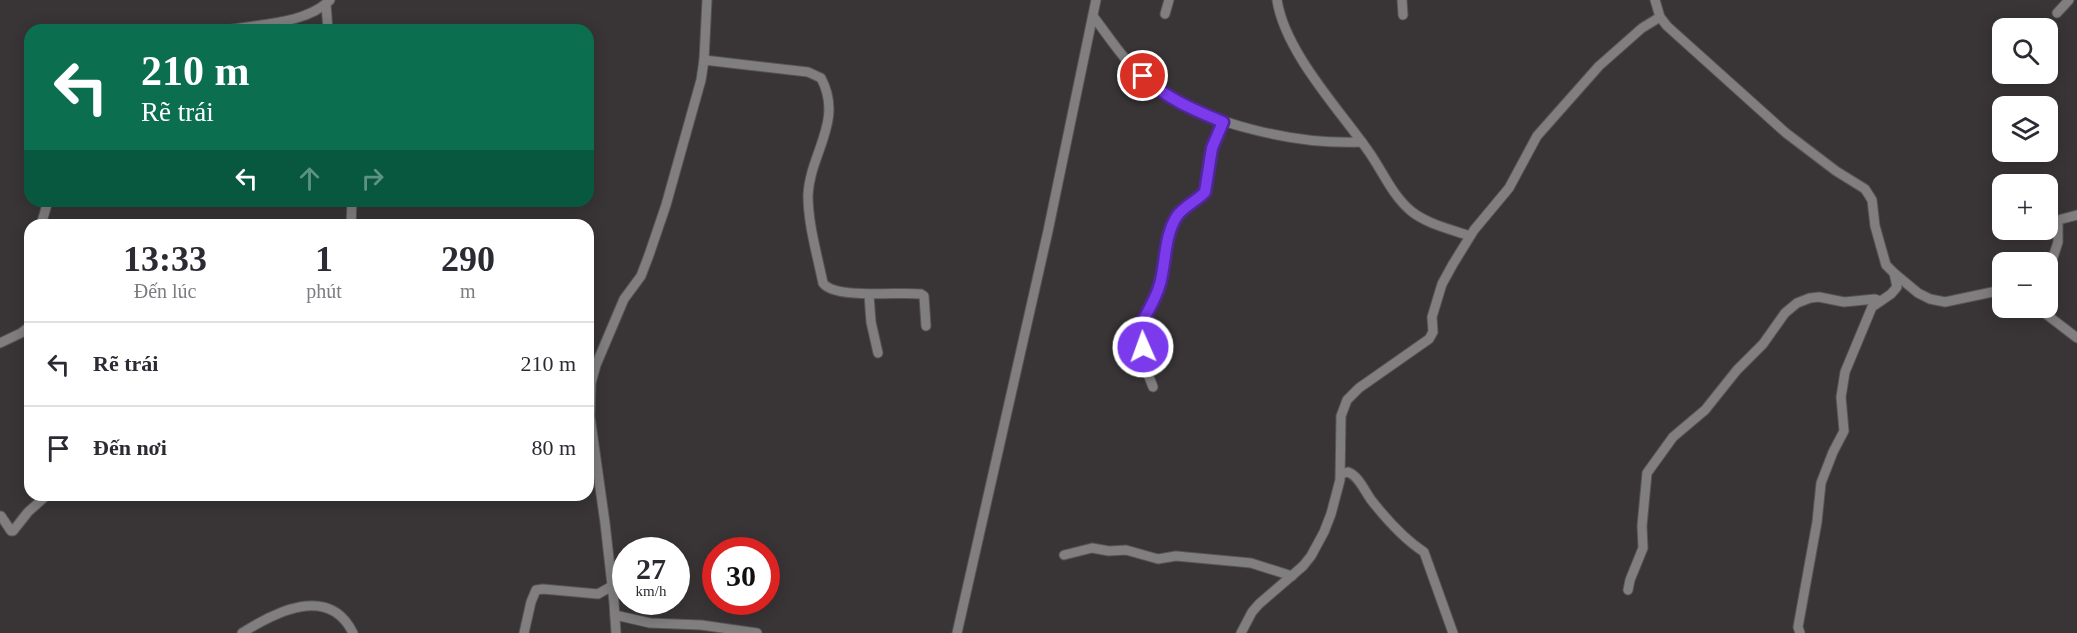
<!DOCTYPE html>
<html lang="vi">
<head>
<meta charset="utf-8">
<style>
  :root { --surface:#fff; --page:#f2f2f3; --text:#2b2b33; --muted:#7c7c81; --line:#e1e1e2 }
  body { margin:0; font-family:"Times New Roman",serif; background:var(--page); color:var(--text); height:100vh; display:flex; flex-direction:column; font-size:22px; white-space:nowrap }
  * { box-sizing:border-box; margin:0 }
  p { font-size:20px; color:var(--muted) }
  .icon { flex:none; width:33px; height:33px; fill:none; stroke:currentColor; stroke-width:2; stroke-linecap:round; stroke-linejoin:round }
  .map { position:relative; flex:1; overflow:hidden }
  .details { position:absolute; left:24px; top:219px; width:570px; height:282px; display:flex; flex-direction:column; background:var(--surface); border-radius:18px; box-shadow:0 3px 15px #0003 }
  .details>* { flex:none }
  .guide { position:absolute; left:24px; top:24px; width:570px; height:183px; border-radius:18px; box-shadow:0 3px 15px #0003; background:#0b6e4f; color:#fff; overflow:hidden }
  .controls { position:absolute; left:1992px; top:18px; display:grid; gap:12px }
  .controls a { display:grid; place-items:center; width:66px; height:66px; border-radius:12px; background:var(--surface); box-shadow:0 3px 15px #0003; font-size:30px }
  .speed { position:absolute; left:612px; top:537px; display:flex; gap:12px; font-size:30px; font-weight:700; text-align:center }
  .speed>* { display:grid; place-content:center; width:78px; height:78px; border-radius:50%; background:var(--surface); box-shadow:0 3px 15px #0003; line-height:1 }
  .speed small { font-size:15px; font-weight:400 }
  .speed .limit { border:9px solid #d22; background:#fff; color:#111 }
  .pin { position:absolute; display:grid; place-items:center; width:51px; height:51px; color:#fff; margin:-26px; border:3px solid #fff; border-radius:50%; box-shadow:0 2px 6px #0007 }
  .me { position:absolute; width:66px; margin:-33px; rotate:358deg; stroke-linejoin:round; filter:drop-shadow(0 0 4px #0008) }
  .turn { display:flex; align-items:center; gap:21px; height:126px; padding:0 18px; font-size:27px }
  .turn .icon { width:78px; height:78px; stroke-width:2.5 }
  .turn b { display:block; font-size:42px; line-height:51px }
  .lanes { display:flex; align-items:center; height:57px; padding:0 18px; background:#0003; justify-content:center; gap:30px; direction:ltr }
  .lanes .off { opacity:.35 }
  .eta { display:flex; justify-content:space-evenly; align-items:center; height:102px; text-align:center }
  .eta b { font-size:36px; font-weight:700; line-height:42px }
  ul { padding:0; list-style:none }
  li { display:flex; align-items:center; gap:18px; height:84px; padding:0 18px; border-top:2px solid var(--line) }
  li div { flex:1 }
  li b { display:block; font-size:22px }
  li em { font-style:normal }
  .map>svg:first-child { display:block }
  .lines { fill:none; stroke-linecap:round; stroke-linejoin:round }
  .minor-casing { stroke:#575455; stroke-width:11 }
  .minor { stroke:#807e7e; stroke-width:9 }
  .route-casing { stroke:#51269a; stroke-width:15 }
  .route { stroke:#7c3aed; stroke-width:10 }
</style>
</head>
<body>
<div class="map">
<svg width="2077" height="633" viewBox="0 0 2077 633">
  <rect width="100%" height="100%" fill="#393536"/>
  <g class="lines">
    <g class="minor-casing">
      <g id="minor">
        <path d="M1277,0C1285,52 1339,109 1369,152C1383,172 1392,195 1411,211C1427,224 1450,229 1470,236"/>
        <path d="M1402,0L1403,15"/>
        <path d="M1655,0L1660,17L1667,26L1786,133L1836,171L1865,189L1872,200L1875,226L1886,265L1894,273L1918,293L1930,299L1945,302L2002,290"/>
        <path d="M326,4L328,30"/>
        <path d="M2057,13L2069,0"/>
        <path d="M1165,14L1169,0"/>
        <path d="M1093,16C1112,41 1130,70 1156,88C1207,125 1299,145 1362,142"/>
        <path d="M228,30C259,24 306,24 330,0"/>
        <path d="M704,60L808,72L821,78C844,121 810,153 808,195C808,224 817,254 823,283C835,300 901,291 921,294L924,296L926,326"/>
        <path d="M41,225L48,201"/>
        <path d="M351,225L352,201"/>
        <path d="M2048,273L2058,242V220L2077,215"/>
        <path d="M869,295L871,322L878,353"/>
        <path d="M2038,308L2077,338"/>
        <path d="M0,343L21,333L30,326"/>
        <path d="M1153,387L1144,364L1143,347L1136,340V334C1144,318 1155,302 1160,284C1166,264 1166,242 1174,221C1181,207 1201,203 1206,189C1209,182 1208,173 1209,166C1211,150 1216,136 1223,122"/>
        <path d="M1341,474L1348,472C1359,476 1365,492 1372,501C1387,520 1404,539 1424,552L1453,633"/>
        <path d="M1,516L11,531H13L28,512L47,495"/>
        <path d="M1064,555L1092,548L1109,551L1126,550L1158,559L1176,556L1251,563L1292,576"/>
        <path d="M1628,590L1630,580L1643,548L1642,526L1647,473L1673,437L1705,410L1737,370L1763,344L1785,313L1797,303L1810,298L1819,297L1844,302L1875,299L1880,301"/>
        <path d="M615,615L650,623L701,625L757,633"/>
        <path d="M242,633C275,612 329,584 353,633"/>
        <path d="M524,633L531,602L536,590L543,589L598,594L612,586"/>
        <path d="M616,633L614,603L605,523L590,416L591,383L596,365L624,299L641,276L649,255L666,205L701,80L704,60L707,0"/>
        <path d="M957,633L1048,231L1096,0"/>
        <path d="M1241,633L1252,612L1259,604L1303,566L1311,556L1324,532L1331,514L1340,480L1341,416L1347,400L1359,388L1429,339L1433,332L1432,317L1442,284L1453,264L1474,230L1509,188L1537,136L1599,66L1642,28L1660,17"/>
        <path d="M1800,633L1798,627L1817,522L1821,483L1833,452L1844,431L1841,397L1845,372L1872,307L1891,294L1897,287L1894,273"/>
      </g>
    </g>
    <use href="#minor" class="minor"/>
  </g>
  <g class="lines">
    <g class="route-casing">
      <path id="route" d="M1143,76C1165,98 1194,110 1223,122L1212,148L1205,192C1197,201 1184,206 1177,216C1164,236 1166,263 1160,284C1155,302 1144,317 1136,334V340L1143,347"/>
    </g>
    <use href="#route" class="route"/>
  </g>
</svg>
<div class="controls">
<a><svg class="icon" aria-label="search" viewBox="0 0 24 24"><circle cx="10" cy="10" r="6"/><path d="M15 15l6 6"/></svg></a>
<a><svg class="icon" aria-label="layers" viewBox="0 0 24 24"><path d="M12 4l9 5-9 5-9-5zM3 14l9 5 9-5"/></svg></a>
<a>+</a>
<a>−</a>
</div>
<div class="speed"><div>27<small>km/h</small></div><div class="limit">30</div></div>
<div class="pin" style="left:1143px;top:76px;background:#d93025"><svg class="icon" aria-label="arrive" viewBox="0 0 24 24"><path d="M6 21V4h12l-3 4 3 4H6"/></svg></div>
<svg class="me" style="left:1143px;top:347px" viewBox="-20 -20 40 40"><circle r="17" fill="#7c3aed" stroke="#fff" stroke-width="3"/><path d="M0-11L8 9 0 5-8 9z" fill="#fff"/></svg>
<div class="guide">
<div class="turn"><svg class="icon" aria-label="left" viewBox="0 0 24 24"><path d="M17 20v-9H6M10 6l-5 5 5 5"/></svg><div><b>210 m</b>Rẽ trái</div></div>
<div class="lanes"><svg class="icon" aria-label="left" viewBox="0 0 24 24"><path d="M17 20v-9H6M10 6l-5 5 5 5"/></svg><svg class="icon off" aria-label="ahead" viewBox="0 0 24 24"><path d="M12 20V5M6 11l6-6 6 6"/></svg><svg class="icon off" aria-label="right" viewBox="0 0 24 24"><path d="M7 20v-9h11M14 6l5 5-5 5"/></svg></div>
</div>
<section class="details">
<div class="eta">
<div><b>13:33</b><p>Đến lúc</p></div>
<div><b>1</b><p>phút</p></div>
<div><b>290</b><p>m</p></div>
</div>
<ul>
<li><svg class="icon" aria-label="left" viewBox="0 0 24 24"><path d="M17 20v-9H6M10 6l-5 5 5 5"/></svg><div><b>Rẽ trái</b></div><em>210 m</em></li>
<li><svg class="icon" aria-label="arrive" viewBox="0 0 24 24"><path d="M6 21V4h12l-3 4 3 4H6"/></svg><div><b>Đến nơi</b></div><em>80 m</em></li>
</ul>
</section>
</div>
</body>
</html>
